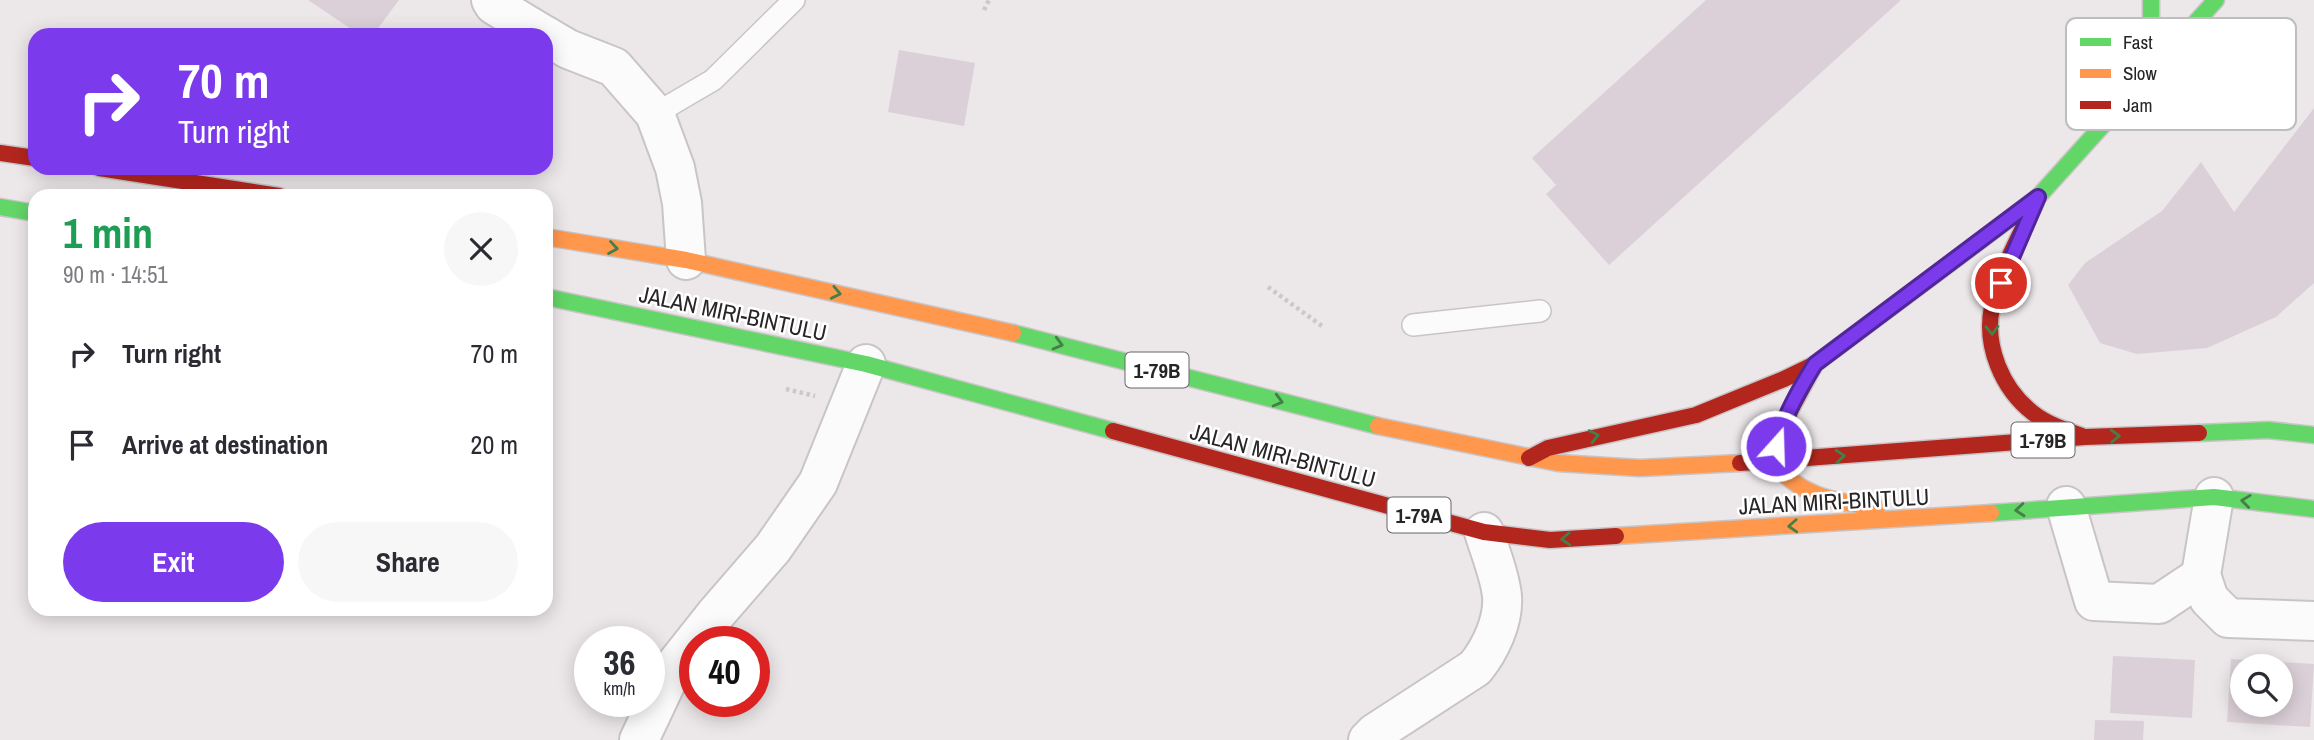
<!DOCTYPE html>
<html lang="en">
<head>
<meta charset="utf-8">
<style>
  :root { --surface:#fff; --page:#f7f7f7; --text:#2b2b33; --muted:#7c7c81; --accent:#7c3aed }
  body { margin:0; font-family:"Archivo Narrow",sans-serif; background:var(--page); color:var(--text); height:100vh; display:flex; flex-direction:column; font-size:26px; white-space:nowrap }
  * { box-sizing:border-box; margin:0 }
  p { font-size:23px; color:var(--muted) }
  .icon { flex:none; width:38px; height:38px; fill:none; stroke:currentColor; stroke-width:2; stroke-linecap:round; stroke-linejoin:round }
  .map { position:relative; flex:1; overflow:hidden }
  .sheet { position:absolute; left:28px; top:189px; width:525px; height:427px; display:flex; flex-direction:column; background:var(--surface); border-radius:21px; box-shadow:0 4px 18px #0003 }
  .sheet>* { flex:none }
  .guide { position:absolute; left:28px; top:28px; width:525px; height:147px; border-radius:21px; box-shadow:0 4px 18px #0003; background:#7c3aed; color:#fff; overflow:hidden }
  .controls { position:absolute; left:2230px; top:654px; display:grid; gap:14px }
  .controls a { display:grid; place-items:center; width:63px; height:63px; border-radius:50%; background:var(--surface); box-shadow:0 4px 18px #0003; font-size:35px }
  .speed { position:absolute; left:574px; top:626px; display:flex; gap:14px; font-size:35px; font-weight:700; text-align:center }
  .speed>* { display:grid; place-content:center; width:91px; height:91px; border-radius:50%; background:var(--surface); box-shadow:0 4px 18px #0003; line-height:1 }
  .speed small { font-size:18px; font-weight:400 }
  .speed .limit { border:10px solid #d22; background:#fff; color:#111 }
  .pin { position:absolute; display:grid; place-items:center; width:60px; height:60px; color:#fff; margin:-30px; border:4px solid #fff; border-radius:50%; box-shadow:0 2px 7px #0007 }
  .me { position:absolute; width:77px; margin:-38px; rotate:20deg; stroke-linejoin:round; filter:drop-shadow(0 0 5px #0008) }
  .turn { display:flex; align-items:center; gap:24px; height:147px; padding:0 35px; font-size:32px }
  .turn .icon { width:91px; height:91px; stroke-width:2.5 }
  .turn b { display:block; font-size:49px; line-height:60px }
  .round { display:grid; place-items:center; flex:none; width:74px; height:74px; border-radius:37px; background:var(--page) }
  .head { display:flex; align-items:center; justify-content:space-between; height:119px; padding:0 35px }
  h1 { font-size:42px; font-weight:800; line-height:52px; color:#1e9e55 }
  .cta { display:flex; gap:14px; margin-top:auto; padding:14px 35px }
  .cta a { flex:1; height:80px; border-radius:42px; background:var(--accent); color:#fff; font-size:28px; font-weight:800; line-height:80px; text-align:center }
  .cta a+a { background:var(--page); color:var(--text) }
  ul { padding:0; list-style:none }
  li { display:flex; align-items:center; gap:21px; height:91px; padding:0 35px }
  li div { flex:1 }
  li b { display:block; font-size:26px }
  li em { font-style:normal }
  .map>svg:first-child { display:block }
  .building { fill:#dbd0d7; fill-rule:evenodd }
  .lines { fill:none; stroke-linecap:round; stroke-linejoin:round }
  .lane-casing { stroke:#c9c5c7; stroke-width:24 }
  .street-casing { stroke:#c9c5c7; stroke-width:42 }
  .fast-casing { stroke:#c9c5c7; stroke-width:19 }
  .slow-casing { stroke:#c9c5c7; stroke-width:19 }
  .jam-casing { stroke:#c9c5c7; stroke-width:19 }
  .path { stroke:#cac9c9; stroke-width:4.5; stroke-dasharray:3.5 3.5; stroke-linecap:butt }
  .lane { stroke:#fcfbfc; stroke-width:21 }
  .street { stroke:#fcfbfc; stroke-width:38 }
  .fast { stroke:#63d668; stroke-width:16 }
  .slow { stroke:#ff974d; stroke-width:16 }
  .jam { stroke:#b3261e; stroke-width:16 }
  .oneway { stroke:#467e47 }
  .route-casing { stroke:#51269a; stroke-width:18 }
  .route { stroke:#7c3aed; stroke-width:12 }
  .labels { text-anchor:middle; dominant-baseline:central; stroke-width:5; stroke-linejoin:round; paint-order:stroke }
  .shield { fill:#fff; stroke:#686667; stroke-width:2 }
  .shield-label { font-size:21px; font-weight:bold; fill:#282526 }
  .street-label { font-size:23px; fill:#282526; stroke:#fff }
  .key { fill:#fff; stroke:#bebebe; stroke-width:2 }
  .key-label { font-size:19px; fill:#282526 }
</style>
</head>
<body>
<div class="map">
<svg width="2314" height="740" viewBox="0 0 2314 740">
  <rect width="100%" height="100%" fill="#ece7e9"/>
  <g class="building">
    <path d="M308,0H399L373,35H360Z"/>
    <path d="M1706,0H1901L1609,265L1546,194L1556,185L1532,158Z"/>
    <path d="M899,50L975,63L964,126L888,112Z"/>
    <path d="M2314,108V283L2276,317L2207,348L2137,354L2100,343L2068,285L2085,263L2162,211L2201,162L2234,212Z"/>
    <path d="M2113,656L2195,660L2192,718L2110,713Z"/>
    <path d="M2231,659L2314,664L2310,727L2227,722ZM2242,667H2280V705H2242Z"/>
    <path d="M2095,720L2144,721L2143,740H2094Z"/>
  </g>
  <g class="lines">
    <g class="lane-casing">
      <g id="lane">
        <path d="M655,114L713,80L794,0"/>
        <path d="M1413,325L1540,311"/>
      </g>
    </g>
    <g class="street-casing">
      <g id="street">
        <path d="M491,0L494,5L544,35"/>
        <path d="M546,36L568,49L614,67L655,114L675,168L682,203L686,260"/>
        <path d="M2214,497L2201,575L2209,599L2228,618L2314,621"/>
        <path d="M2066,506L2094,601L2159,604L2201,576"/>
        <path d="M639,740L673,668L715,615L773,548L818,483L866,364"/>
        <path d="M1368,740L1375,733L1475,668C1490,650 1504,621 1502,596C1500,575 1490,552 1484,532"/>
      </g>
    </g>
    <g class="fast-casing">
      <g id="fast">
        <path d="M2135,84L2151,32V0"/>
        <path d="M0,207L35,213"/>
        <path d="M1949,264L2038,197L2216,0"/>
        <path d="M546,297L866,364L1113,431"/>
        <path d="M1013,333L1378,426"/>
        <path d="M2199,433L2268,430L2314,435"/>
        <path d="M1991,513L2214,497L2314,509"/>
      </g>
    </g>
    <g class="slow-casing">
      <g id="slow">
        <path d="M546,237L686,260L1013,333"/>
        <path d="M1378,426L1558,463L1640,468L1740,463"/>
        <path d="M1772,461C1800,497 1834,501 1877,508"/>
        <path d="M1616,536L1991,513"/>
      </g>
    </g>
    <g class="jam-casing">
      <g id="jam">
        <path d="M0,153L35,158"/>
        <path d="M99,168L279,196"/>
        <path d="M2038,197C2022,232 2000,269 1992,307C1984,346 2002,389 2033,413C2047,424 2065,430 2082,436"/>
        <path d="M1113,431L1484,532L1550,540L1616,536"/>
        <path d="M1529,458L1548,448L1696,415L1784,379L1815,364L1949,264"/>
        <path d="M1772,461L1790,411L1815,364"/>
        <path d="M1740,463L2085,437L2199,433"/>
      </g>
    </g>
    <g class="path">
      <path d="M984,10L989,0"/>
      <path d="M1268,287L1322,326"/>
      <path d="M786,389L815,396"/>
    </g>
    <use href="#lane" class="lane"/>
    <use href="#street" class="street"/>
    <use href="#fast" class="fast"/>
    <use href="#slow" class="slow"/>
    <use href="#jam" class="jam"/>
  </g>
  <defs><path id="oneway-chevron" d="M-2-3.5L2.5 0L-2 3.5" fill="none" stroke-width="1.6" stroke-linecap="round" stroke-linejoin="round" transform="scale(1.75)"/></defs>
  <g class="oneway">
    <use href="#oneway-chevron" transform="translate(613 248) rotate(9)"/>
    <use href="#oneway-chevron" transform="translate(836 293) rotate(12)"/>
    <use href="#oneway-chevron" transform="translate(1992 330) rotate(88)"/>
    <use href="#oneway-chevron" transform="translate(1058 344) rotate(15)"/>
    <use href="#oneway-chevron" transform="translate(1278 401) rotate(15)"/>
    <use href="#oneway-chevron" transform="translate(1594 436) rotate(-13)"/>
    <use href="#oneway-chevron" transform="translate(2115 436) rotate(-2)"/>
    <use href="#oneway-chevron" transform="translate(1840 456) rotate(-5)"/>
    <use href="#oneway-chevron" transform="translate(2246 501) rotate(-173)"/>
    <use href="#oneway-chevron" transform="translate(2020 510) rotate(175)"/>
    <use href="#oneway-chevron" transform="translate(1793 526) rotate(177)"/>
    <use href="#oneway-chevron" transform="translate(1566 539) rotate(177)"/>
  </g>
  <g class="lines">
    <g class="route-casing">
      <path id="route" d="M1776,446C1784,416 1799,390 1815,364L2038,197L2001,283"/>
    </g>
    <use href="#route" class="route"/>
  </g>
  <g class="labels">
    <g class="shield">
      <rect x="1125.5" y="352.5" width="63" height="35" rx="5"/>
      <rect x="2011.5" y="422.5" width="63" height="35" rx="5"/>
      <rect x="1387.5" y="497.5" width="63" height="35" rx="5"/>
    </g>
    <g class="shield-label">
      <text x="1157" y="370">1-79B</text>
      <text x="2043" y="440">1-79B</text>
      <text x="1419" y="515">1-79A</text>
    </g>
    <g class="street-label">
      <text transform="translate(733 313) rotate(12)">JALAN MIRI-BINTULU</text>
      <text transform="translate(1283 455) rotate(15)">JALAN MIRI-BINTULU</text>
      <text transform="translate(1834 501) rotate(-3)">JALAN MIRI-BINTULU</text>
    </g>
  </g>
  <rect x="2066" y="18" width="230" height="112" rx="10" class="key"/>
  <rect x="2080" y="38" width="31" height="8" fill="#63d668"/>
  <rect x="2080" y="69" width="31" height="9" fill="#ff974d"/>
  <rect x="2080" y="101" width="31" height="8" fill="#b3261e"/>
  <g class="key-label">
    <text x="2123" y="49">Fast</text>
    <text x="2123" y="80">Slow</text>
    <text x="2123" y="112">Jam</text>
  </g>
</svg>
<div class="controls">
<a><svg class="icon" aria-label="search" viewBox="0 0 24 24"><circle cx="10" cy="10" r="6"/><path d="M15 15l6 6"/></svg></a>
</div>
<div class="speed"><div>36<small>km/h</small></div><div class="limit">40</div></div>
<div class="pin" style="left:2001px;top:283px;background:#d93025"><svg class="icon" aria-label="arrive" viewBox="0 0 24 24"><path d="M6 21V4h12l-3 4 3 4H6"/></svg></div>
<svg class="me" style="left:1776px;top:446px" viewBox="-20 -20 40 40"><circle r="17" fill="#7c3aed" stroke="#fff" stroke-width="3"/><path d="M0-11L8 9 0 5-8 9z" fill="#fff"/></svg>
<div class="guide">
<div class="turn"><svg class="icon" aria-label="right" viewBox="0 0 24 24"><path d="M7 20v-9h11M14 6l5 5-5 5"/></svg><div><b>70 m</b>Turn right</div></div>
</div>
<section class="sheet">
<div class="head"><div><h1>1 min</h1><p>90 m · 14:51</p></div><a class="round"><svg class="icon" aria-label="close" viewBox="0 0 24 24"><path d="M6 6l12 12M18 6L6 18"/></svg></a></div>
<ul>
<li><svg class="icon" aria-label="right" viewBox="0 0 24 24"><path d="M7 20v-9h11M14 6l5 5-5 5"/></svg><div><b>Turn right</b></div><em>70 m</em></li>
<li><svg class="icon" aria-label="arrive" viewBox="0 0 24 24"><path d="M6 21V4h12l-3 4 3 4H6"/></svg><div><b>Arrive at destination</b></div><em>20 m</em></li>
</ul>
<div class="cta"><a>Exit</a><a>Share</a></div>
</section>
</div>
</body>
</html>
